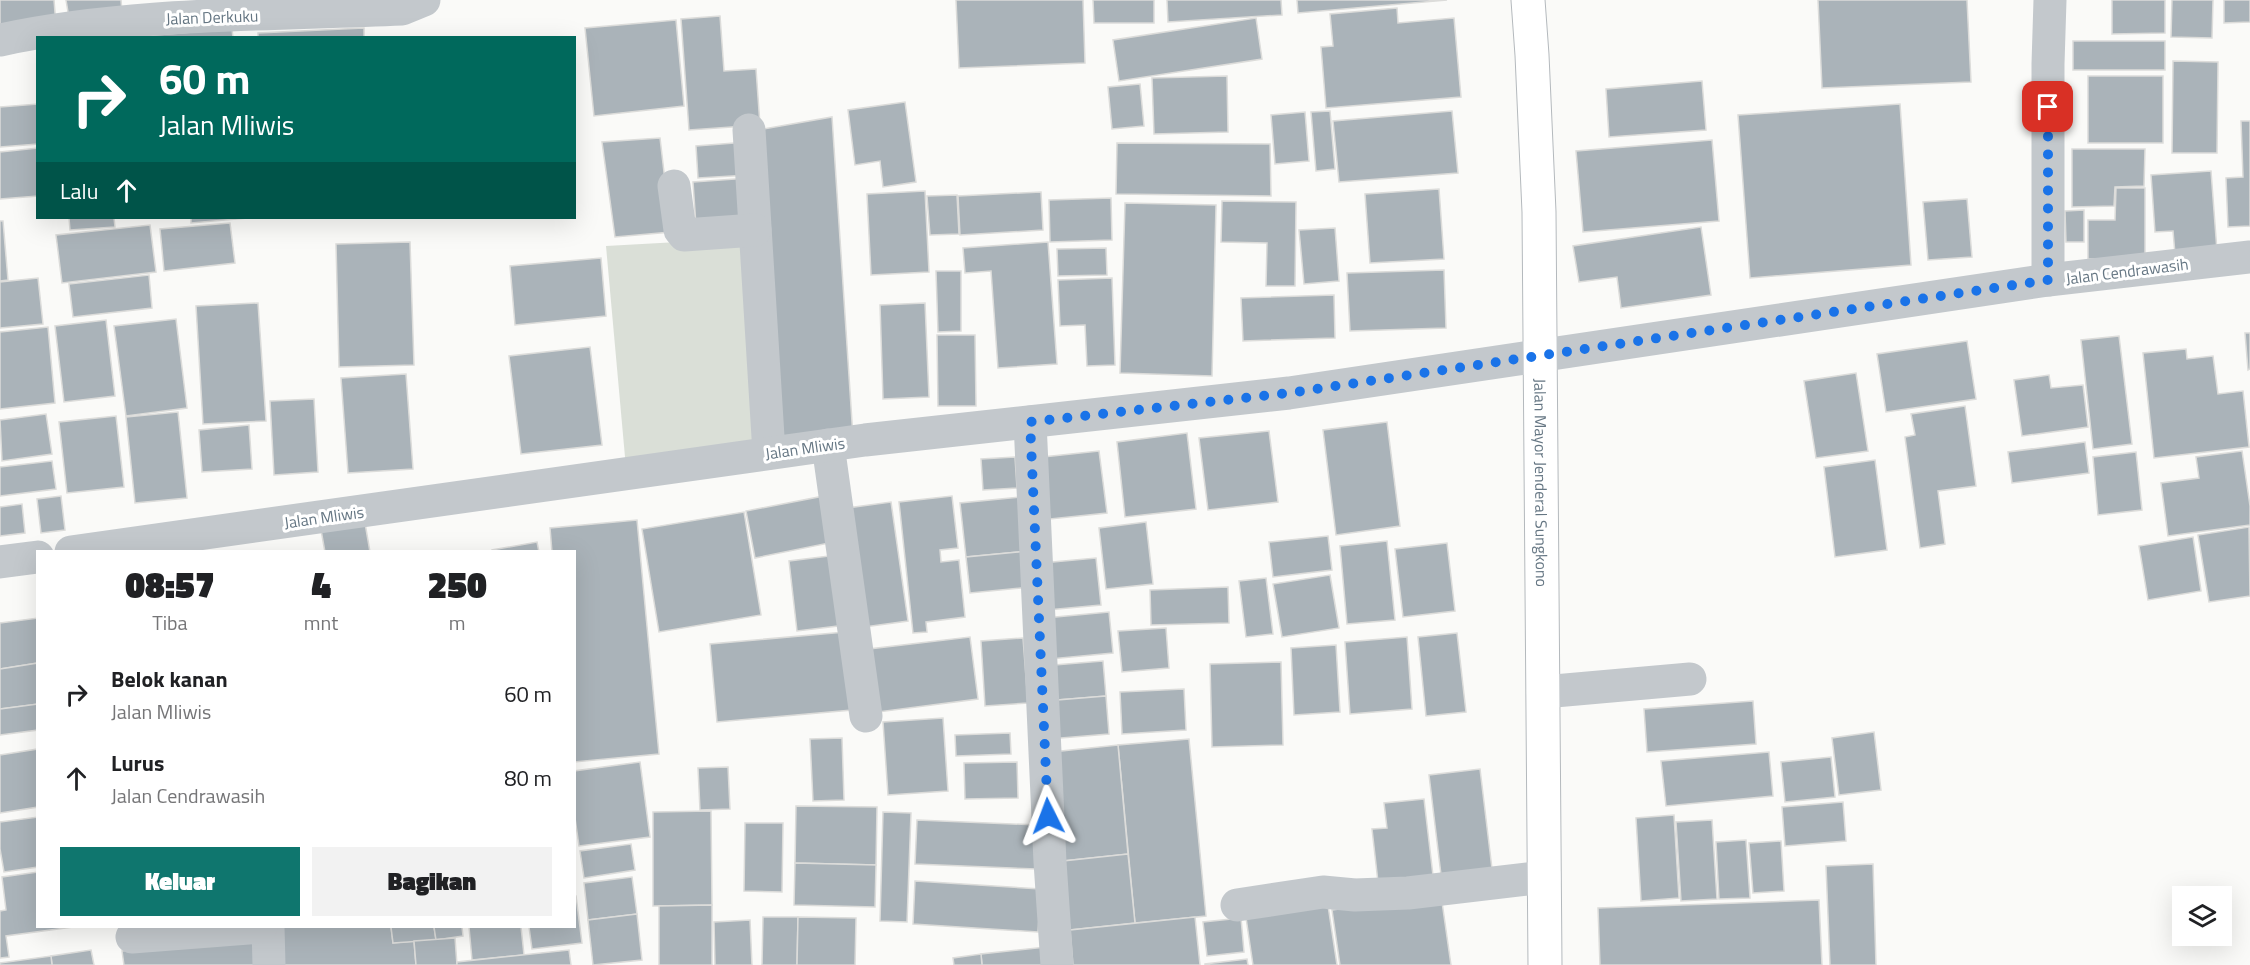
<!DOCTYPE html>
<html lang="id">
<head>
<meta charset="utf-8">
<style>
  :root { --surface:#fff; --page:#f2f2f2; --text:#202124; --muted:#757577; --accent:#0f766e }
  body { margin:0; font-family:"Titillium Web",sans-serif; background:var(--page); color:var(--text); height:100vh; display:flex; flex-direction:column; font-size:22px; white-space:nowrap }
  * { box-sizing:border-box; margin:0 }
  p { font-size:20px; color:var(--muted) }
  .icon { flex:none; width:33px; height:33px; fill:none; stroke:currentColor; stroke-width:2; stroke-linecap:round; stroke-linejoin:round }
  .map { position:relative; flex:1; overflow:hidden }
  .sheet { position:absolute; left:36px; top:550px; width:540px; height:378px; display:flex; flex-direction:column; background:var(--surface); border-radius:0px; box-shadow:0 6px 24px #0002 }
  .sheet>* { flex:none }
  .banner { position:absolute; left:36px; top:36px; width:540px; height:183px; border-radius:0px; box-shadow:0 6px 24px #0002; background:#00695c; color:#fff; overflow:hidden }
  .fabs { position:absolute; left:2172px; top:886px; display:grid; gap:12px }
  .fabs a { display:grid; place-items:center; width:60px; height:60px; border-radius:0px; background:var(--surface); box-shadow:0 6px 24px #0002; font-size:30px }
  .pin { position:absolute; display:grid; place-items:center; width:51px; height:51px; color:#fff; margin:-26px; border-radius:12px; box-shadow:0 3px 9px #0006 }
  .me { position:absolute; width:66px; margin:-33px; rotate:357deg; stroke-linejoin:round; filter:drop-shadow(0 0 4px #0008) }
  .turn { display:flex; align-items:center; gap:21px; height:126px; padding:0 24px; font-size:27px }
  .turn .icon { width:78px; height:78px; stroke-width:2.5 }
  .turn b { display:block; font-size:42px; line-height:51px }
  .then { display:flex; align-items:center; height:57px; padding:0 24px; background:#0003; gap:12px; font-size:22px }
  .eta { display:flex; justify-content:space-evenly; align-items:center; height:102px; text-align:center }
  .eta b { font-size:36px; font-weight:800; line-height:42px }
  .button { display:flex; gap:12px; margin-top:auto; padding:12px 24px }
  .button a { flex:1; height:69px; border-radius:0px; background:var(--accent); color:#fff; font-size:24px; font-weight:800; line-height:69px; text-align:center }
  .button a+a { background:var(--page); color:var(--text) }
  ul { padding:0; list-style:none }
  li { display:flex; align-items:center; gap:18px; height:84px; padding:0 24px }
  li div { flex:1 }
  li b { display:block; font-size:22px }
  li em { font-style:normal }
  .map>svg:first-child { display:block }
  .green { fill:#dadfd7 }
  .building { fill:#aab3b9; stroke:#dcdcda; stroke-width:1.5 }
  .lines { fill:none; stroke-linecap:round; stroke-linejoin:round }
  .highway-casing { stroke:#b4b9bd; stroke-width:35 }
  .minor { stroke:#c3c8cc; stroke-width:33 }
  .highway { stroke:#fff; stroke-width:33 }
  .route { stroke:#1a73e8; stroke-width:10; stroke-dasharray:0 18 }
  .labels { text-anchor:middle; dominant-baseline:central; stroke-width:6; stroke-linejoin:round; paint-order:stroke }
  .street-label { font-size:16px; fill:#657683; stroke:#fff }
</style>
</head>
<body>
<div class="map">
<svg width="2250" height="965" viewBox="0 0 2250 965">
  <rect width="100%" height="100%" fill="#fafaf8"/>
  <path class="green" d="M750,238L764,450L626,468L606,246Z"/>
  <g class="building">
    <path d="M0,0H54L56,25L0,30Z"/>
    <path d="M66,0H121L122,12L69,18Z"/>
    <path d="M956,0H1083L1085,63L959,68Z"/>
    <path d="M1093,0H1154V23H1094Z"/>
    <path d="M1167,0H1281L1282,15L1168,22Z"/>
    <path d="M1297,0H1447L1298,13Z"/>
    <path d="M1818,0H1967L1971,82L1822,88Z"/>
    <path d="M2112,0H2165V33L2112,34Z"/>
    <path d="M2172,0H2213L2212,38L2171,37Z"/>
    <path d="M2224,0H2250V22L2224,23Z"/>
    <path d="M1397,8L1398,23L1454,18L1461,97L1326,108L1321,47L1333,46L1330,14Z"/>
    <path d="M720,16L724,71L756,69L760,125L689,130L681,19Z"/>
    <path d="M1256,18L1262,59L1119,81L1113,40Z"/>
    <path d="M676,20L684,106L594,116L585,28Z"/>
    <path d="M364,28V38H258V33Z"/>
    <path d="M232,29L233,38H142V36Z"/>
    <rect x="2073" y="41" width="92" height="29"/>
    <path d="M2173,61L2218,62L2217,153H2172Z"/>
    <path d="M1227,76L1228,132L1154,134L1152,78Z"/>
    <rect x="2088" y="76" width="75" height="67"/>
    <path d="M1702,81L1706,130L1609,137L1606,89Z"/>
    <path d="M1140,84L1144,126L1112,129L1108,87Z"/>
    <path d="M905,102L916,182L883,187L880,161L855,165L848,110Z"/>
    <path d="M38,104V144L0,147V107Z"/>
    <path d="M1900,104L1911,265L1750,278L1738,115Z"/>
    <path d="M1330,111L1335,169L1316,171L1311,112Z"/>
    <path d="M1452,111L1458,173L1339,182L1333,121Z"/>
    <path d="M1305,112L1309,161L1275,164L1271,115Z"/>
    <path d="M832,117L853,437L773,445L758,130Z"/>
    <path d="M2241,121H2250V226L2228,227L2226,178L2243,177Z"/>
    <path d="M660,138L671,232L615,237L602,142Z"/>
    <path d="M1712,140L1719,221L1583,232L1576,151Z"/>
    <path d="M747,142L749,175L698,178L696,146Z"/>
    <path d="M1117,143L1270,144L1271,196L1116,194Z"/>
    <path d="M38,148V196L0,199V152Z"/>
    <path d="M2072,149H2145L2144,186L2115,187L2114,206L2072,207Z"/>
    <path d="M2211,171L2217,251L2175,254L2173,231L2155,232L2151,175Z"/>
    <path d="M749,178L752,223L696,226L693,182Z"/>
    <path d="M2116,188H2145V259H2088V220H2115Z"/>
    <path d="M1439,189L1444,259L1370,263L1365,194Z"/>
    <path d="M925,191L929,272L871,275L867,194Z"/>
    <path d="M1041,192L1043,230L960,235L958,196Z"/>
    <path d="M957,195L959,234L930,235L927,196Z"/>
    <path d="M1111,198L1112,240L1050,242L1049,200Z"/>
    <path d="M1967,199L1972,257L1928,260L1923,202Z"/>
    <path d="M1222,201L1296,202L1295,286H1266L1267,243L1221,242Z"/>
    <path d="M1125,203L1216,205L1212,376L1120,373Z"/>
    <path d="M2084,210V242H2066L2065,211Z"/>
    <path d="M69,218H114L115,227L70,230Z"/>
    <path d="M191,218H248L191,223Z"/>
    <path d="M0,221H3L8,280L0,281Z"/>
    <path d="M230,223L235,263L164,271L160,229Z"/>
    <path d="M150,225L156,272L62,283L56,235Z"/>
    <path d="M1701,227L1711,295L1621,308L1617,277L1579,282L1573,246Z"/>
    <path d="M1335,228L1339,281L1304,284L1299,230Z"/>
    <path d="M410,242L414,365L339,367L336,244Z"/>
    <path d="M1048,242L1057,364L998,368L991,271L965,273L963,248Z"/>
    <path d="M1106,248L1107,275L1058,276L1057,249Z"/>
    <path d="M601,258L606,316L515,325L510,266Z"/>
    <path d="M1444,270L1446,328L1350,331L1347,273Z"/>
    <path d="M936,271H961V331L938,332Z"/>
    <path d="M149,275L152,308L73,317L69,284Z"/>
    <path d="M38,278L43,324L0,328V282Z"/>
    <path d="M1112,278L1115,365L1087,366L1085,325L1060,326L1058,280Z"/>
    <path d="M1334,295L1335,338L1243,341L1241,298Z"/>
    <path d="M258,303L266,421L203,424L196,306Z"/>
    <path d="M925,303L929,397L883,399L880,305Z"/>
    <path d="M176,319L187,408L126,416L114,326Z"/>
    <path d="M106,320L115,396L64,402L55,326Z"/>
    <path d="M48,327L55,403L0,409V332Z"/>
    <path d="M2245,333H2250V369L2248,370Z"/>
    <path d="M937,335H975L976,406H938Z"/>
    <path d="M2119,336L2132,444L2093,449L2081,340Z"/>
    <path d="M1967,341L1976,399L1886,412L1877,354Z"/>
    <path d="M590,347L602,445L521,454L509,356Z"/>
    <path d="M2186,349L2187,359L2213,356L2218,394L2243,391L2249,447L2154,458L2143,353Z"/>
    <path d="M1856,373L1868,451L1816,458L1804,381Z"/>
    <path d="M406,374L413,469L348,473L341,378Z"/>
    <path d="M2049,375L2051,388L2083,385L2088,427L2022,436L2014,380Z"/>
    <path d="M314,399L318,472L274,475L270,401Z"/>
    <path d="M1965,406L1976,486L1938,491L1945,544L1920,548L1905,437L1915,435L1911,414Z"/>
    <path d="M178,412L187,498L135,503L126,417Z"/>
    <path d="M46,414L52,454L2,461L0,420Z"/>
    <path d="M116,416L124,487L67,493L59,422Z"/>
    <path d="M1387,422L1400,526L1336,535L1323,430Z"/>
    <path d="M249,425L252,469L202,472L199,430Z"/>
    <path d="M1269,431L1278,502L1208,510L1199,438Z"/>
    <path d="M1187,433L1196,509L1125,517L1117,442Z"/>
    <path d="M2085,442L2089,473L2012,483L2008,452Z"/>
    <path d="M1099,451L1107,513L1050,519L1043,457Z"/>
    <path d="M2242,451L2250,506V525L2168,536L2161,483L2199,478L2196,457Z"/>
    <path d="M2136,452L2142,510L2098,515L2093,457Z"/>
    <path d="M1015,457L1017,488L983,490L981,459Z"/>
    <path d="M1875,460L1887,550L1835,557L1824,467Z"/>
    <path d="M52,461L56,489L0,496V467Z"/>
    <path d="M829,495L839,541L755,558L746,511Z"/>
    <path d="M61,496L65,530L41,533L37,499Z"/>
    <path d="M952,496L958,548L940,550L941,562L959,560L965,617L926,622L927,632L913,633L899,502Z"/>
    <path d="M1021,497L1028,551L966,557L960,503Z"/>
    <path d="M891,502L908,621L857,628L840,509Z"/>
    <path d="M22,504L25,533L0,536V507Z"/>
    <path d="M744,512L761,615L659,632L642,529Z"/>
    <path d="M637,520L659,754L574,762V552H552L550,528Z"/>
    <path d="M1146,522L1153,584L1106,589L1099,528Z"/>
    <path d="M365,523L370,552H325L321,530Z"/>
    <path d="M2249,527L2250,596L2209,602L2198,535Z"/>
    <path d="M1328,536L1332,570L1273,577L1269,542Z"/>
    <path d="M2193,537L2201,591L2148,600L2139,546Z"/>
    <path d="M1387,541L1395,620L1347,624L1340,546Z"/>
    <path d="M537,542L539,552H492V550Z"/>
    <path d="M1447,543L1455,611L1403,617L1395,549Z"/>
    <path d="M1028,551L1031,587L970,593L966,557Z"/>
    <path d="M837,555L846,625L797,631L789,561Z"/>
    <path d="M1096,558L1101,605L1047,610L1042,563Z"/>
    <path d="M1330,575L1339,628L1282,637L1273,584Z"/>
    <path d="M1266,578L1273,634L1246,637L1239,581Z"/>
    <path d="M1228,587L1229,623L1151,625L1150,590Z"/>
    <path d="M1109,612L1113,653L1050,659L1045,618Z"/>
    <path d="M38,618V663L0,669V623Z"/>
    <path d="M1166,628L1169,668L1122,672L1118,631Z"/>
    <path d="M845,632L852,710L717,722L710,644Z"/>
    <path d="M1457,633L1466,712L1426,716L1418,637Z"/>
    <path d="M970,637L978,699L878,712L869,649Z"/>
    <path d="M1407,637L1412,709L1350,714L1345,642Z"/>
    <path d="M1023,638L1028,703L985,706L981,641Z"/>
    <path d="M1336,645L1340,712L1294,715L1291,648Z"/>
    <path d="M1103,661L1106,696L1045,701L1042,666Z"/>
    <path d="M1281,662L1283,745L1212,747L1210,664Z"/>
    <path d="M38,663V704L0,709V669Z"/>
    <path d="M1184,689L1186,730L1122,734L1120,692Z"/>
    <path d="M1106,696L1109,734L1049,739L1045,701Z"/>
    <path d="M1753,701L1756,744L1647,752L1644,709Z"/>
    <path d="M38,704V730L0,735V709Z"/>
    <path d="M943,718L948,791L888,795L883,722Z"/>
    <path d="M1874,732L1881,790L1839,795L1832,738Z"/>
    <path d="M1010,733L1011,754L956,756L955,735Z"/>
    <path d="M842,738L844,800L813,801L810,739Z"/>
    <path d="M1189,739L1206,916L1135,923L1118,745Z"/>
    <path d="M1118,745L1128,854L1063,861L1052,752Z"/>
    <path d="M38,749V807L0,813V755Z"/>
    <path d="M1769,752L1773,796L1666,806L1661,761Z"/>
    <path d="M1831,757L1835,797L1785,802L1781,762Z"/>
    <path d="M640,762L650,837L579,846L574,811V771Z"/>
    <path d="M1017,762L1018,798L965,799L964,763Z"/>
    <path d="M728,767L730,809L700,810L698,768Z"/>
    <path d="M1480,769L1493,877L1442,883L1429,775Z"/>
    <path d="M1424,799L1434,884L1379,891L1372,829L1387,828L1384,803Z"/>
    <path d="M1843,802L1846,841L1785,846L1782,807Z"/>
    <path d="M796,806L877,807L876,865L795,863Z"/>
    <path d="M711,811L712,905L653,906V812Z"/>
    <path d="M883,812L911,813L907,922L880,921Z"/>
    <path d="M1674,815L1679,898L1641,901L1636,818Z"/>
    <path d="M38,817V867L4,872L0,849V822Z"/>
    <path d="M917,820L1038,825L1037,869L915,864Z"/>
    <path d="M1712,820L1717,899L1681,901L1676,822Z"/>
    <path d="M745,823H783L782,892L744,891Z"/>
    <path d="M1746,840L1750,898L1719,899L1716,842Z"/>
    <path d="M1781,841L1784,891L1753,893L1749,843Z"/>
    <path d="M631,844L635,870L584,878L580,851Z"/>
    <path d="M1128,854L1135,923L1070,930L1063,861Z"/>
    <path d="M795,863L876,865L875,907L794,905Z"/>
    <path d="M1873,864L1876,965H1830L1826,866Z"/>
    <path d="M38,872V927H73L6,936L9,957L0,958V911L6,910L2,877Z"/>
    <path d="M632,877L637,914L588,920L584,883Z"/>
    <path d="M915,881L1041,889L1038,932L913,924Z"/>
    <path d="M1441,895L1451,965H1340L1332,910Z"/>
    <path d="M574,896H576L582,943L532,949L529,927H574Z"/>
    <path d="M1327,899L1337,965H1253L1245,911Z"/>
    <path d="M1819,900L1822,965H1600L1598,908Z"/>
    <path d="M712,905V965H659V906Z"/>
    <path d="M637,914L642,960L593,965L588,920Z"/>
    <path d="M763,917H798L797,965H762Z"/>
    <path d="M798,917L856,918L855,965H797Z"/>
    <path d="M1195,917L1200,965H1073L1070,930Z"/>
    <path d="M1241,918L1244,952L1207,956L1203,922Z"/>
    <path d="M750,920L752,965H715L714,922Z"/>
    <path d="M279,927H391L393,943L414,941L416,965H283Z"/>
    <path d="M391,927H434L436,940L393,943Z"/>
    <path d="M434,927H462L463,936L436,940Z"/>
    <path d="M469,927H521L524,955L472,960Z"/>
    <path d="M254,931L259,965H124L122,951Z"/>
    <path d="M455,938L457,965H416L414,941Z"/>
    <path d="M1046,947L1048,965H982L981,954Z"/>
    <path d="M91,950L94,965H52L51,956Z"/>
    <path d="M569,950L571,965H457V962Z"/>
    <path d="M981,954L982,965H954L953,958Z"/>
    <path d="M51,956L52,965H0V963Z"/>
    <path d="M1247,959L1248,965H1205V964Z"/>
  </g>
  <g class="lines">
    <g class="highway-casing">
      <g id="highway">
        <path id="s1" d="M1528,0L1532,55L1539,212L1545,965"/>
      </g>
    </g>
    <g class="minor">
      <path d="M0,40C130,12 269,15 402,9L424,0"/>
      <path d="M749,130L769,453"/>
      <path d="M674,186L680,230L684,235L755,230"/>
      <path d="M2048,280V64L2050,0"/>
      <path d="M1030,422L1050,862L1057,965"/>
      <path d="M828,445L866,716"/>
      <path d="M71,552L865,440L1289,393L2048,280L2250,257"/>
      <path d="M0,562L38,557"/>
      <path d="M1543,692L1690,679"/>
      <path d="M1237,905L1323,892L1355,895L1408,893L1545,877"/>
      <path d="M268,927L269,965"/>
      <path d="M132,937L261,927"/>
    </g>
    <use href="#highway" class="highway"/>
  </g>
  <g class="lines">
    <path class="route" d="M1048,816L1030,422L1289,393L2048,280V107"/>
  </g>
  <g class="labels">
    <g class="street-label">
      <text transform="translate(212 17) rotate(-2)">Jalan Derkuku</text>
      <text transform="translate(2127 271) rotate(-7)">Jalan Cendrawasih</text>
      <text transform="translate(805 448) rotate(-8)">Jalan Mliwis</text>
      <text stroke="none"><textPath href="#s1" startOffset="483">Jalan Mayor Jenderal Sungkono</textPath></text>
      <text transform="translate(324 517) rotate(-8)">Jalan Mliwis</text>
    </g>
  </g>
</svg>
<div class="fabs">
<a><svg class="icon" aria-label="layers" viewBox="0 0 24 24"><path d="M12 4l9 5-9 5-9-5zM3 14l9 5 9-5"/></svg></a>
</div>
<div class="pin" style="left:2048px;top:107px;background:#d93025"><svg class="icon" aria-label="arrive" viewBox="0 0 24 24"><path d="M6 21V4h12l-3 4 3 4H6"/></svg></div>
<svg class="me" style="left:1048px;top:816px" viewBox="-20 -20 40 40"><path d="M0-17L14 15 0 8-14 15z" fill="#1a73e8" stroke="#fff" stroke-width="4"/></svg>
<div class="banner">
<div class="turn"><svg class="icon" aria-label="right" viewBox="0 0 24 24"><path d="M7 20v-9h11M14 6l5 5-5 5"/></svg><div><b>60 m</b>Jalan Mliwis</div></div>
<div class="then">Lalu<svg class="icon" aria-label="ahead" viewBox="0 0 24 24"><path d="M12 20V5M6 11l6-6 6 6"/></svg></div>
</div>
<section class="sheet">
<div class="eta">
<div><b>08:57</b><p>Tiba</p></div>
<div><b>4</b><p>mnt</p></div>
<div><b>250</b><p>m</p></div>
</div>
<ul>
<li><svg class="icon" aria-label="right" viewBox="0 0 24 24"><path d="M7 20v-9h11M14 6l5 5-5 5"/></svg><div><b>Belok kanan</b><p>Jalan Mliwis</p></div><em>60 m</em></li>
<li><svg class="icon" aria-label="ahead" viewBox="0 0 24 24"><path d="M12 20V5M6 11l6-6 6 6"/></svg><div><b>Lurus</b><p>Jalan Cendrawasih</p></div><em>80 m</em></li>
</ul>
<div class="button"><a>Keluar</a><a>Bagikan</a></div>
</section>
</div>
</body>
</html>
